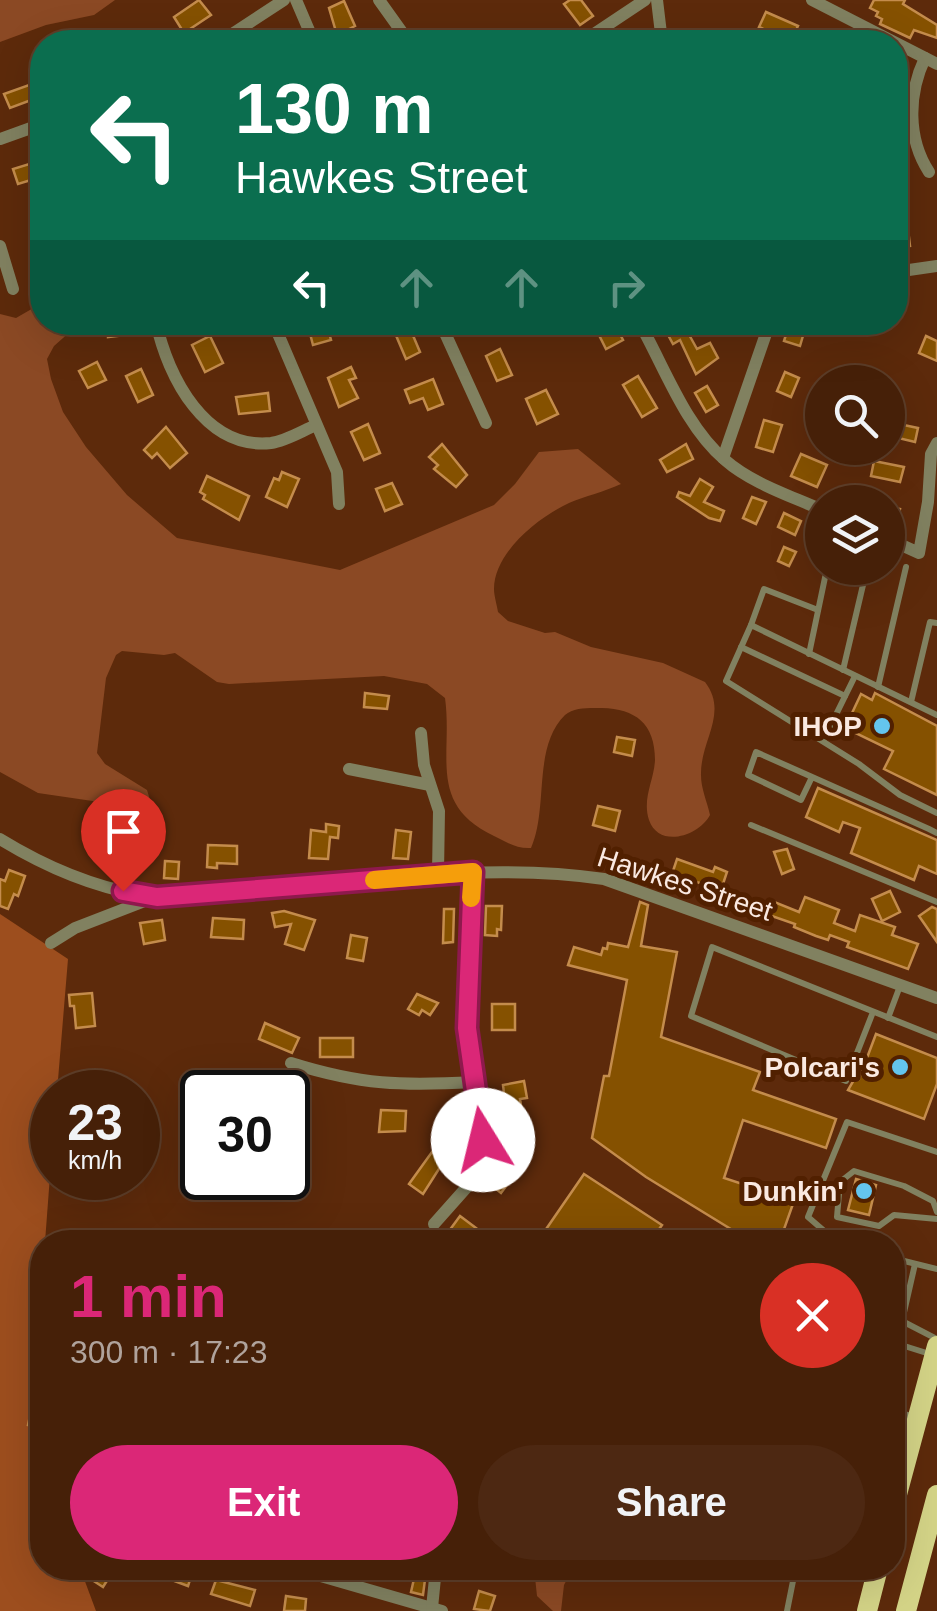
<!DOCTYPE html>
<html lang="en">
<head>
<meta charset="utf-8">
<style>
  :root { --surface:#462008; --page:#4d2812; --text:#f1f3f6; --muted:#b0a39c; --line:#5e3e29; --accent:#db2777 }
  body { margin:0; font-family:Helvetica,sans-serif; background:var(--page); color:var(--text); height:100vh; display:flex; flex-direction:column; font-size:38px; white-space:nowrap }
  * { box-sizing:border-box; margin:0 }
  p { font-size:32px; color:var(--muted) }
  .icon { flex:none; width:55px; height:55px; fill:none; stroke:currentColor; stroke-width:2; stroke-linecap:round; stroke-linejoin:round }
  .map { position:relative; flex:1; overflow:hidden }
  .side { position:absolute; left:30px; top:1230px; width:875px; height:350px; display:flex; flex-direction:column; background:var(--surface); border-radius:40px; box-shadow:0 10px 40px #0002,0 0 0 2px var(--line) }
  .side>* { flex:none }
  .hud { position:absolute; left:30px; top:30px; width:878px; height:305px; border-radius:40px; box-shadow:0 10px 40px #0002,0 0 0 2px var(--line); background:#0b6e4f; color:#fff; overflow:hidden }
  .fabs { position:absolute; left:805px; top:365px; display:grid; gap:20px }
  .fabs a { display:grid; place-items:center; width:100px; height:100px; border-radius:50%; background:var(--surface); box-shadow:0 10px 40px #0002,0 0 0 2px var(--line); font-size:50px }
  .speed { position:absolute; left:30px; top:1070px; display:flex; gap:20px; font-size:50px; font-weight:700; text-align:center }
  .speed>* { display:grid; place-content:center; width:130px; height:130px; border-radius:50%; background:var(--surface); box-shadow:0 10px 40px #0002,0 0 0 2px var(--line); line-height:1 }
  .speed small { font-size:25px; font-weight:400 }
  .speed .limit { border:5px solid #111; border-radius:15px; background:#fff; color:#111 }
  .pin { position:absolute; display:grid; place-items:center; width:85px; height:85px; color:#fff; margin:-102px -42px; border-radius:50% 50% 50% 0; rotate:-45deg; box-shadow:0 0 10px #0007 }
  .pin .icon { rotate:45deg }
  .me { position:absolute; width:110px; margin:-55px; rotate:351deg; stroke-linejoin:round; filter:drop-shadow(0 0 8px #0008) }
  .turn { display:flex; align-items:center; gap:35px; height:210px; padding:0 40px; font-size:45px }
  .turn .icon { width:130px; height:130px; stroke-width:2.5 }
  .turn b { display:block; font-size:70px; line-height:85px }
  .lanes { display:flex; align-items:center; height:95px; padding:0 40px; background:#0003; justify-content:center; gap:50px; direction:ltr }
  .lanes .off { opacity:.35 }
  .round { display:grid; place-items:center; flex:none; width:105px; height:105px; border-radius:52px; background:var(--page) }
  .summary { display:flex; align-items:center; justify-content:space-between; height:170px; padding:0 40px }
  h1 { font-size:60px; font-weight:700; line-height:75px; color:var(--accent) }
  .button { display:flex; gap:20px; margin-top:auto; padding:20px 40px }
  .button a { flex:1; height:115px; border-radius:60px; background:var(--accent); color:#fff; font-size:40px; font-weight:700; line-height:115px; text-align:center }
  .button a+a { background:var(--page); color:var(--text) }
  .map>svg:first-child { display:block }
  .green { fill:#8b4924 }
  .forest { fill:#9d4e1e }
  .building { fill:#855100; stroke:#c48c4c; stroke-width:2.5 }
  .lines { fill:none; stroke-linecap:round; stroke-linejoin:round }
  .service { stroke:#818160; stroke-width:6 }
  .minor { stroke:#818160; stroke-width:12 }
  .trunk { stroke:#d4d487; stroke-width:20 }
  .route-casing { stroke:#8e194d; stroke-width:25 }
  .route { stroke:#db2777; stroke-width:18 }
  .slow { stroke:#f59e0b; stroke-width:18 }
  .poi-dot { fill:#64c5ee; stroke:#512000; stroke-width:4 }
  .labels { text-anchor:middle; dominant-baseline:central; stroke-width:10; stroke-linejoin:round; paint-order:stroke }
  .poi-label { font-size:28px; font-weight:bold; fill:#fae9e1; stroke:#512000; text-anchor:end }
  .street-label { font-size:28px; fill:#fae9e1; stroke:#512000 }
</style>
</head>
<body>
<div class="map">
<svg width="937" height="1611" viewBox="0 0 937 1611">
  <rect width="100%" height="100%" fill="#5d2a0b"/>
  <g class="green">
    <path d="M0,0H115L94,15L46,25L0,42Z"/>
    <path d="M42,303V322L80,323L54,346L47,359L51,379L63,412L86,447L127,495L177,538L340,570L494,505L515,484L539,452L578,449L621,484C604,492 585,496 569,503C539,517 494,552 494,589C494,596 497,605 498,612L508,621L545,633L555,632L591,647L663,663L705,682C729,713 700,741 701,775C701,789 707,801 710,815C699,836 659,849 649,820C642,798 654,781 655,760C655,723 635,709 602,708C590,708 574,707 565,715C532,748 549,807 531,848C517,849 506,842 494,836C427,804 453,756 445,698L427,684L384,676L229,684L217,682L175,653L164,655L122,651L116,655L106,678L97,753L105,764L147,790C155,814 159,844 144,866C124,849 131,821 113,804L38,793L0,772V314L16,318Z"/>
    <path d="M534,1568H573L564,1585L561,1611H553L537,1596Z"/>
  </g>
  <path class="forest" d="M0,914L68,959L57,1092H52V1149L45,1242H42L30,1435L42,1468V1568H80L96,1611H0Z"/>
  <g class="building">
    <path d="M199,0L211,15L184,33L174,17Z"/>
    <path d="M570,0H581L593,16L580,25L564,4Z"/>
    <path d="M874,0H905L903,4L937,25V38L914,30L910,38L880,24L882,19L876,16L878,12L870,8Z"/>
    <path d="M344,1L355,26L337,35L329,8Z"/>
    <path d="M766,12L798,26L791,41L759,27Z"/>
    <path d="M29,85L34,99L10,108L4,94Z"/>
    <path d="M39,161L42,172V199L40,200L34,179L18,184L13,169Z"/>
    <path d="M908,229L910,246L895,248V230Z"/>
    <path d="M107,322H125L126,335L108,337Z"/>
    <path d="M307,322H326L331,340L313,345Z"/>
    <path d="M661,322H682L697,349L710,343L718,358L696,374L680,340L673,344Z"/>
    <path d="M790,322H807L800,346L784,341Z"/>
    <path d="M615,324L623,340L606,349L598,333Z"/>
    <path d="M409,326L420,352L406,359L395,333Z"/>
    <path d="M210,336L223,363L205,372L192,345Z"/>
    <path d="M926,336L937,341V361L919,353Z"/>
    <path d="M500,349L512,375L497,381L486,356Z"/>
    <path d="M97,362L106,380L88,388L79,371Z"/>
    <path d="M351,367L356,378L349,380L358,398L339,407L328,378Z"/>
    <path d="M141,369L153,395L138,402L126,376Z"/>
    <path d="M785,372L799,378L791,397L777,391Z"/>
    <path d="M638,376L657,408L642,417L623,385Z"/>
    <path d="M433,379L443,404L428,410L423,398L410,403L405,390Z"/>
    <path d="M707,386L718,405L706,412L695,393Z"/>
    <path d="M546,390L558,414L537,424L526,399Z"/>
    <path d="M268,393L270,411L239,414L236,397Z"/>
    <path d="M889,417L900,420L899,424L918,428L915,442L890,436Z"/>
    <path d="M764,420L782,425L773,452L756,447Z"/>
    <path d="M368,424L380,453L364,460L351,432Z"/>
    <path d="M166,427L187,453L170,468L157,453L152,458L144,450Z"/>
    <path d="M442,444L467,475L456,487L434,469L438,465L429,457Z"/>
    <path d="M686,444L693,459L667,472L660,460Z"/>
    <path d="M801,454L827,465L817,487L791,476Z"/>
    <path d="M874,461L904,467L900,482L871,476Z"/>
    <path d="M282,472L299,479L287,507L266,497L274,478L279,480Z"/>
    <path d="M207,476L249,496L239,520L203,499L205,495L200,492Z"/>
    <path d="M700,479L713,487L704,502L724,511L720,521L709,518L677,497L679,492L690,496Z"/>
    <path d="M392,483L402,504L385,511L376,489Z"/>
    <path d="M752,497L766,502L756,524L743,518Z"/>
    <path d="M888,507L900,509L897,526L888,524Z"/>
    <path d="M784,513L801,521L795,535L778,527Z"/>
    <path d="M784,547L796,552L789,566L778,561Z"/>
    <path d="M365,693L389,696L387,709L364,707Z"/>
    <path d="M875,693L937,726V795L884,769L893,751L845,728L861,694L872,700Z"/>
    <path d="M617,737L635,740L632,756L614,752Z"/>
    <path d="M818,788L937,840V874L919,866L914,880L851,853L860,828L843,822L839,832L806,817Z"/>
    <path d="M598,806L620,811L615,831L593,825Z"/>
    <path d="M326,824L339,826L338,838L330,837L328,859L309,858L311,830L326,832Z"/>
    <path d="M396,830L411,832L408,859L393,858Z"/>
    <path d="M208,845L237,846V864L217,863V868L207,867Z"/>
    <path d="M787,849L794,869L782,874L774,852Z"/>
    <path d="M677,859L713,872L715,867L727,872L721,890L672,874Z"/>
    <path d="M165,861L179,862L178,879L164,878Z"/>
    <path d="M9,870L25,876L18,896L14,894L8,909L0,906V879L5,881Z"/>
    <path d="M890,891L900,912L882,921L872,899Z"/>
    <path d="M805,897L839,910L834,923L855,931L860,915L895,927L892,935L918,944L908,969L847,947L849,942L830,935L828,940L816,936L794,927L795,924L766,914L772,901L799,912Z"/>
    <path d="M640,902L648,905L641,946L677,952L661,1037L760,1072L753,1090L836,1119L826,1148L743,1120L724,1178L794,1201L783,1232L808,1242H752L646,1177L592,1138L604,1076H609L627,980L568,965L574,947L601,955L603,948L607,949L608,943L628,947Z"/>
    <path d="M486,906H502L501,930L497,929V936L485,935Z"/>
    <path d="M932,907L937,909V942L919,916Z"/>
    <path d="M444,909H454L453,942L443,943Z"/>
    <path d="M284,911L315,920L304,950L285,944L291,924L275,927L272,913Z"/>
    <path d="M213,918L244,920L243,939L211,937Z"/>
    <path d="M162,920L165,940L144,944L140,923Z"/>
    <path d="M351,935L367,938L363,961L347,958Z"/>
    <path d="M92,993L95,1026L76,1028L74,1006H70L69,995Z"/>
    <path d="M417,994L438,1003L430,1015L422,1010L419,1015L408,1009Z"/>
    <rect x="492" y="1004" width="23" height="26"/>
    <path d="M265,1023L299,1038L292,1053L259,1039Z"/>
    <path d="M876,1034L937,1058V1084L924,1119L848,1090L855,1078L859,1079Z"/>
    <rect x="320" y="1038" width="33" height="19"/>
    <path d="M524,1081L527,1098L520,1099L522,1111L502,1115L499,1103L505,1102L503,1085Z"/>
    <path d="M381,1110L406,1111L405,1131L379,1132Z"/>
    <path d="M432,1152L444,1161L423,1194L409,1184Z"/>
    <path d="M509,1162L519,1169L501,1193L486,1181L498,1166L503,1170Z"/>
    <path d="M584,1174L662,1225L650,1242H546L540,1238Z"/>
    <path d="M856,1179L876,1185L869,1215L848,1210Z"/>
    <path d="M460,1216L476,1228L465,1242L449,1231Z"/>
    <path d="M892,1354L905,1357L896,1391L892,1390Z"/>
    <path d="M31,1411L42,1413V1428L28,1425Z"/>
    <path d="M96,1568H115L103,1587L89,1578Z"/>
    <path d="M173,1568L193,1570L188,1586L169,1579Z"/>
    <path d="M416,1570L426,1572L423,1595L411,1592Z"/>
    <path d="M216,1580L255,1590L250,1606L211,1594Z"/>
    <path d="M479,1591L495,1596L490,1611L474,1609Z"/>
    <path d="M286,1596L306,1599L305,1611H284Z"/>
  </g>
  <g class="lines">
    <g class="service">
      <path d="M751,625L764,589L818,610"/>
      <path d="M741,647L845,696"/>
      <path d="M809,654L827,568"/>
      <path d="M843,670L867,568"/>
      <path d="M878,687L906,567"/>
      <path d="M911,702L930,622L937,623"/>
      <path d="M937,715L751,625L726,681L859,764L900,795L937,813"/>
      <path d="M823,741L855,676"/>
      <path d="M812,777L801,800L748,775L756,752L929,829L937,833"/>
      <path d="M751,825L937,902"/>
      <path d="M873,1012L846,1081L691,1016L712,947L937,1037"/>
      <path d="M888,1018L900,986"/>
      <path d="M937,1212L933,1201L904,1186L854,1171L840,1182L837,1217L879,1226L894,1215L937,1219"/>
      <path d="M837,1242L808,1217L847,1122L937,1152"/>
      <path d="M892,1258L937,1269"/>
      <path d="M915,1264L902,1321L937,1339"/>
      <path d="M898,1344L933,1355"/>
      <path d="M834,1568L874,1578"/>
      <path d="M787,1611L795,1571L800,1568"/>
    </g>
    <g class="minor">
      <path d="M296,0L314,42"/>
      <path d="M379,0L409,42"/>
      <path d="M657,0L662,42"/>
      <path d="M812,0L937,64"/>
      <path d="M220,42L284,0"/>
      <path d="M582,42L645,0"/>
      <path d="M925,58C908,94 907,138 929,172"/>
      <path d="M0,139L42,124"/>
      <path d="M0,246L13,289"/>
      <path d="M895,272L937,266"/>
      <path d="M156,322C168,378 206,450 271,443C286,441 302,431 316,425"/>
      <path d="M273,322L337,472L339,504"/>
      <path d="M440,322L486,423"/>
      <path d="M639,322C665,368 685,426 725,460C751,483 791,496 822,510"/>
      <path d="M723,458L770,322"/>
      <path d="M888,539L919,553L928,502L931,454L937,443"/>
      <path d="M421,733L424,765L439,811L438,873"/>
      <path d="M349,769L430,785"/>
      <path d="M0,839C44,866 90,886 141,895C183,902 249,892 293,888C397,877 500,864 604,879L937,998"/>
      <path d="M51,943L75,928L150,899"/>
      <path d="M291,1063C361,1085 402,1086 474,1082"/>
      <path d="M434,1224L490,1161C458,1070 468,967 473,872"/>
      <path d="M892,1413L916,1421"/>
      <path d="M293,1568L442,1611"/>
      <path d="M432,1608L436,1568"/>
    </g>
    <g class="trunk">
      <path d="M892,1513L937,1346"/>
      <path d="M867,1611L878,1568"/>
      <path d="M906,1611L937,1495"/>
    </g>
  </g>
  <g class="lines">
    <g class="route-casing">
      <path id="route" d="M123,891L157,897L473,872L467,1028L483,1140"/>
    </g>
    <use href="#route" class="route"/>
    <path class="slow" d="M374,880L473,872L471,898"/>
  </g>
  <g class="poi-dot">
    <circle cx="882" cy="726" r="10"/>
    <circle cx="900" cy="1067" r="10"/>
    <circle cx="864" cy="1191" r="10"/>
  </g>
  <g class="labels">
    <g class="poi-label">
      <text x="862" y="726">IHOP</text>
      <text x="880" y="1067">Polcari's</text>
      <text x="844" y="1191">Dunkin'</text>
    </g>
    <g class="street-label">
      <text transform="translate(685 884) rotate(18)">Hawkes Street</text>
    </g>
  </g>
</svg>
<div class="fabs">
<a><svg class="icon" aria-label="search" viewBox="0 0 24 24"><circle cx="10" cy="10" r="6"/><path d="M15 15l6 6"/></svg></a>
<a><svg class="icon" aria-label="layers" viewBox="0 0 24 24"><path d="M12 4l9 5-9 5-9-5zM3 14l9 5 9-5"/></svg></a>
</div>
<div class="speed"><div>23<small>km/h</small></div><div class="limit">30</div></div>
<div class="pin" style="left:123px;top:891px;background:#d93025"><svg class="icon" aria-label="arrive" viewBox="0 0 24 24"><path d="M6 21V4h12l-3 4 3 4H6"/></svg></div>
<svg class="me" style="left:483px;top:1140px" viewBox="-20 -20 40 40"><circle r="19" fill="#fff"/><path d="M0-13L10 11 0 6-10 11z" fill="#db2777"/></svg>
<div class="hud">
<div class="turn"><svg class="icon" aria-label="left" viewBox="0 0 24 24"><path d="M17 20v-9H6M10 6l-5 5 5 5"/></svg><div><b>130 m</b>Hawkes Street</div></div>
<div class="lanes"><svg class="icon" aria-label="left" viewBox="0 0 24 24"><path d="M17 20v-9H6M10 6l-5 5 5 5"/></svg><svg class="icon off" aria-label="ahead" viewBox="0 0 24 24"><path d="M12 20V5M6 11l6-6 6 6"/></svg><svg class="icon off" aria-label="ahead" viewBox="0 0 24 24"><path d="M12 20V5M6 11l6-6 6 6"/></svg><svg class="icon off" aria-label="right" viewBox="0 0 24 24"><path d="M7 20v-9h11M14 6l5 5-5 5"/></svg></div>
</div>
<section class="side">
<div class="summary"><div><h1>1 min</h1><p>300 m · 17:23</p></div><a class="round" style="background:#d93025;color:#fff"><svg class="icon" aria-label="close" viewBox="0 0 24 24"><path d="M6 6l12 12M18 6L6 18"/></svg></a></div>
<div class="button"><a>Exit</a><a>Share</a></div>
</section>
</div>
</body>
</html>
